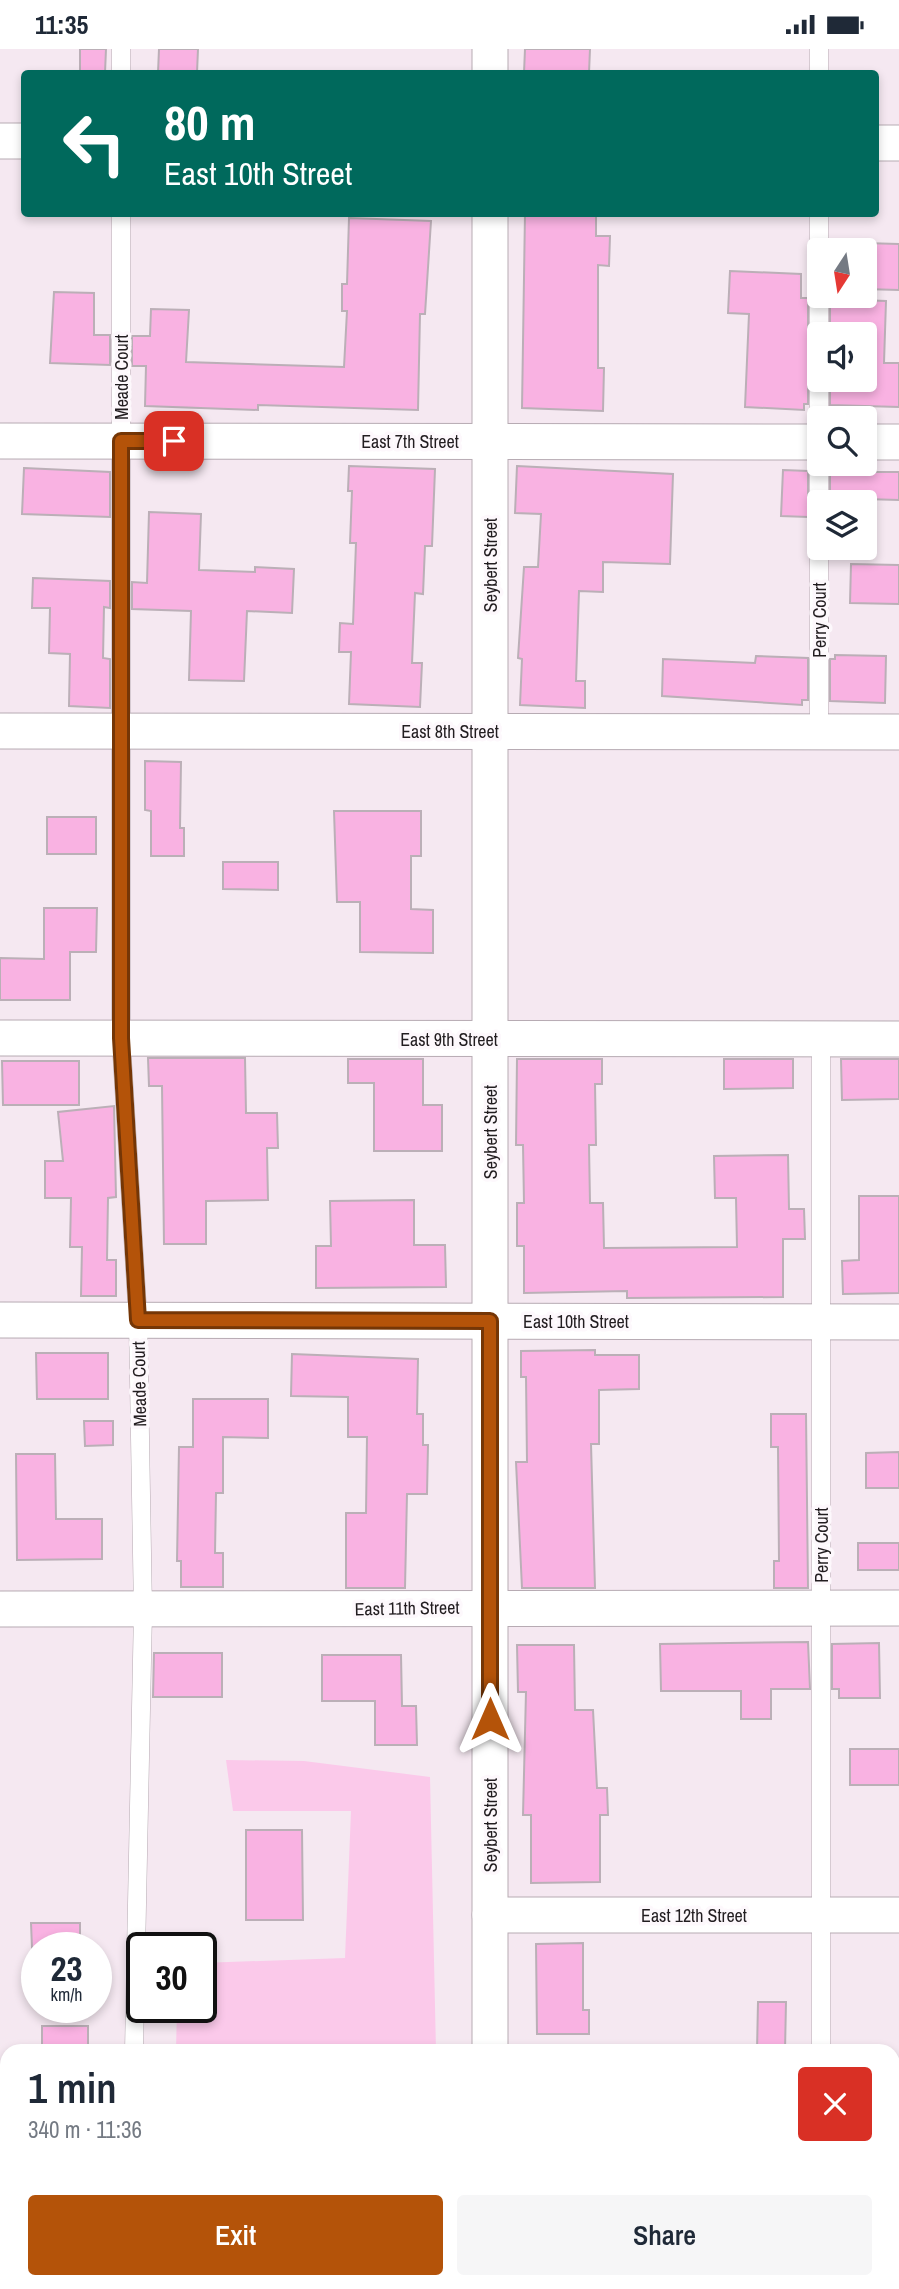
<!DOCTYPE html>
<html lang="en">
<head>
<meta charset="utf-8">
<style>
  :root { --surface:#fff; --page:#f6f6f7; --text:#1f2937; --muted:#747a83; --accent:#b45309 }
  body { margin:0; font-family:"Archivo Narrow",sans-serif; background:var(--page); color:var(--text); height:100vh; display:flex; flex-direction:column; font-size:26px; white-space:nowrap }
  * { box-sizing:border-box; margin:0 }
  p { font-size:23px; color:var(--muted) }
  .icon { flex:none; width:38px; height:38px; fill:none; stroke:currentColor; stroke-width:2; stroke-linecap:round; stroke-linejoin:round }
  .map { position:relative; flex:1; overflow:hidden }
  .side { position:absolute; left:0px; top:1995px; width:900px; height:245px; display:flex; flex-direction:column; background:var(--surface); border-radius:21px 21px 0 0; box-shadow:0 4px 10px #0003 }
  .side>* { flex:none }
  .guide { position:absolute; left:21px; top:21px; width:858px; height:147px; border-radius:7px; box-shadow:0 4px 10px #0003; background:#00695c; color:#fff; overflow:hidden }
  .needle { width:46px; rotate:192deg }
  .buttons { position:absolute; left:807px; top:189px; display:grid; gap:14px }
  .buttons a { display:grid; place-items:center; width:70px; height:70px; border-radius:7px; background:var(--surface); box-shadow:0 4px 10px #0003; font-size:35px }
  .speed { position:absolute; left:21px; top:1883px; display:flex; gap:14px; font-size:35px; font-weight:700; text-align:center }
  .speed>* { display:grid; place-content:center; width:91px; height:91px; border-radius:50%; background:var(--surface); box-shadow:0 4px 10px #0003; line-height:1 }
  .speed small { font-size:18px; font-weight:400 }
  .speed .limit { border:4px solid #111; border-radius:10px; background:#fff; color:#111 }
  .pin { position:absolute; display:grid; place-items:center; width:60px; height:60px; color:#fff; margin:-30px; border-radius:14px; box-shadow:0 4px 10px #0006 }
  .me { position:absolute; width:77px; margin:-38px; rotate:0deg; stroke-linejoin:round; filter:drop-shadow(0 0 5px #0008) }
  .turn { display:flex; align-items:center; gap:24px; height:147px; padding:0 28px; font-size:32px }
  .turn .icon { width:91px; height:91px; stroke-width:2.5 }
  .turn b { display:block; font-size:49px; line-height:60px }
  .round { display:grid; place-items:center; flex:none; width:74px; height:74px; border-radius:7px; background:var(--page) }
  .overview { display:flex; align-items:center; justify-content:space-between; height:119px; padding:0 28px }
  h1 { font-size:42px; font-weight:600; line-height:52px }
  .action { display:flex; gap:14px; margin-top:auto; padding:14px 28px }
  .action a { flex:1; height:80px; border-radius:7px; background:var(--accent); color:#fff; font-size:28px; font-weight:600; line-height:80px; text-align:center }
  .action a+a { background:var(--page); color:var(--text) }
  .status { display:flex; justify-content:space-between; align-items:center; height:49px; padding:0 35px; background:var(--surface); direction:ltr }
  .status svg { height:19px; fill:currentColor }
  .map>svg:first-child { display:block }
  .green { fill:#fbc9ea }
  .building { fill:#f9b2e2; stroke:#bbafb7; stroke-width:2 }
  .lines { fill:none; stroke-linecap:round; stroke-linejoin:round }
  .lane-casing { stroke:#b7abb3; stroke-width:19 }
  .street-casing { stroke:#b7abb3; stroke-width:37 }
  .lane { stroke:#fff; stroke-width:18 }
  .street { stroke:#fff; stroke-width:35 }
  .route-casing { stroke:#753606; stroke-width:18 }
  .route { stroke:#b45309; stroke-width:12 }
  .labels { text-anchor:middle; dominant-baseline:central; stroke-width:7; stroke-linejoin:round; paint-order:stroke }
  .street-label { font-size:18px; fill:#221d20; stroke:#fdf8fc }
</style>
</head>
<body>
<div class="status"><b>11:35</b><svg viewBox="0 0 49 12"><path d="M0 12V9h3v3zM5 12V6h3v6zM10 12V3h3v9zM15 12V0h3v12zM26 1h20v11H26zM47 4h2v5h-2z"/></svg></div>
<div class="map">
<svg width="899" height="2240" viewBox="0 0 899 2240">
  <rect width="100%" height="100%" fill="#f5e8f1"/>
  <path class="green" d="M226,1711L304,1712L430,1728L436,2002H176L177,1958H201V1914L345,1909L351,1762H233Z"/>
  <g class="building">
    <path d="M80,0H106L105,24H80Z"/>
    <path d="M159,0H198L197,24H158Z"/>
    <path d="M525,0H590L589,24H524Z"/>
    <path d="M525,164H596V187H610L609,217L598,216V319H604L603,362L522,359Z"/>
    <path d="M349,169L431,172L425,265H420L418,361L258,356V361L145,357L146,317H132V287H150L151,260L189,261L186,313L344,318L347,262H342V235H347Z"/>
    <path d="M864,194L899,195V241L864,240Z"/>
    <path d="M730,222L801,225V249H808V355H804V361L745,358L749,265L728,264Z"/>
    <path d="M54,243L94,244V286H110V316L50,314Z"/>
    <path d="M830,250L886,252L884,314H899V358L830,356V331H864V285H830Z"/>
    <path d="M349,417L435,420L432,497H425L423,545L415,544L412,614H422L420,658L349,655L351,603H339L340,574L353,575L356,494H350L352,442H348Z"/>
    <path d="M517,417L673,425L670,515L603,513V543L579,542L576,632H585V659L520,656L522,610L518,609L524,518H538L541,465L515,464Z"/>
    <path d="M24,419L110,423V468L22,465Z"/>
    <path d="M783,421L808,422V468L781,467Z"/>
    <path d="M830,423H899V451L830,449Z"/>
    <path d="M149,463L201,465L199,521L255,523V518L294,520L292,564L247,562L244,632L189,631L191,562L132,560V533L147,534Z"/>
    <path d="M851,515L899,516V555L850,554Z"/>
    <path d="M33,529L110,532V559L104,558L103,609L110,610V659L69,657L70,605L49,604L50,559H32Z"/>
    <path d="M835,606L886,607L885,654L830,652V610H835Z"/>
    <path d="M756,607L808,609V651H802V656L662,647L663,610L755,614Z"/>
    <path d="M145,712L181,713L180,779H184V807H151V762L145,761Z"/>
    <path d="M334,762H421V807H411V860L433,861V904L360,903V853H337Z"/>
    <rect x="47" y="768" width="49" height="37"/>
    <path d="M223,813H278V841L223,840Z"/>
    <path d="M44,859H97L96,903H70V951H0V909L44,910Z"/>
    <path d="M148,1009H245L246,1064H277L278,1099H267L268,1151L206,1152V1195H164L162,1037H149Z"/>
    <path d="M348,1010H423V1056H442V1102H374V1034H348Z"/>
    <path d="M517,1010H602V1035H595L596,1096H589L590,1154H603L604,1199L737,1198L736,1149H715L714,1107L788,1106L789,1160H804L805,1190H783V1248L627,1249V1242L524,1244V1197H517V1154H524L523,1096H516Z"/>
    <path d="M724,1010H793V1039L724,1040Z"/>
    <path d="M841,1010H899V1050L842,1051Z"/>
    <path d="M2,1012H79V1056H3Z"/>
    <path d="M114,1057L116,1148L108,1149L107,1211H116V1247H81L82,1198H70L71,1149H45V1112H63L58,1063Z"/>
    <path d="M859,1147H899V1244L843,1245L842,1212L859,1211Z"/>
    <path d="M414,1151V1196H445L446,1238L316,1239V1197H331L330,1152Z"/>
    <path d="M595,1301V1306H639V1340L599,1341V1395H591L595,1539H522L516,1413H527L526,1328H521V1302Z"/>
    <path d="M36,1304H108V1350H37Z"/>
    <path d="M292,1305L418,1310L417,1365H423V1396H428L427,1445H407L405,1539H346V1464H366L367,1388H348V1348L291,1347Z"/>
    <path d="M193,1350H268V1389L223,1388V1444H216L215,1504H223V1538H181V1512H177L179,1398H193Z"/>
    <path d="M771,1365H806L808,1539H774V1512H779L778,1398H771Z"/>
    <path d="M84,1372H113V1396L85,1397Z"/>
    <path d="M899,1403V1439H866V1404Z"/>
    <path d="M16,1405H55L56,1470H102V1510L17,1511Z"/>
    <rect x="858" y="1494" width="41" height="27"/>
    <path d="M808,1593L810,1640H771V1670H741V1642H661L660,1595Z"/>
    <path d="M879,1594L880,1649H839V1640H832V1595Z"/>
    <path d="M517,1596H574L575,1661H593L597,1739H607L608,1766H600V1833L531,1834V1766H523L526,1643H518Z"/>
    <path d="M154,1604H222V1648H153Z"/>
    <path d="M322,1606H401L402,1657H416L417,1696H375V1652H322Z"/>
    <rect x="850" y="1700" width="49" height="36"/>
    <path d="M246,1781H302L303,1871H246Z"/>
    <path d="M31,1874H80V1899H32Z"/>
    <path d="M583,1894V1961H589V1985H537L536,1895Z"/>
    <path d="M758,1953H786L785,2002H757Z"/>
    <rect x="42" y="1977" width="46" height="25"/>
  </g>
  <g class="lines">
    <g class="lane-casing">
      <g id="lane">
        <path d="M121,0V24"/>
        <path d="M819,0V24"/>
        <path d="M121,164V989L138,1271L143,1562L134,2002"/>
        <path d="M819,164V683"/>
        <path d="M821,990V2002"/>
        <path d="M821,2240V2233"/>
      </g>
    </g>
    <g class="street-casing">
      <g id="street">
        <path d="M490,24V0"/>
        <path d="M0,92H24"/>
        <path d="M875,94H899"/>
        <path d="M0,392L819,393"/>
        <path d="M864,393H899"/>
        <path d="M0,682L899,683"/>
        <path d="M0,989L899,990"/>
        <path d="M0,1271L899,1273"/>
        <path d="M0,1560L899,1559"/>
        <path d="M490,1866H899"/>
        <path d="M490,2002V164"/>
        <path d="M892,2160H899"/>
        <path d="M0,2165H7"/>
        <path d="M490,2233V2240"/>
      </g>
    </g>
    <use href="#lane" class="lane"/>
    <use href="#street" class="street"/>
  </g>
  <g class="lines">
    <g class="route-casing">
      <path id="route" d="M174,392H121V989L138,1271L490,1272V1670"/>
    </g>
    <use href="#route" class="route"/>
  </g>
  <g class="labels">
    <g class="street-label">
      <text transform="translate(121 328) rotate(-90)">Meade Court</text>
      <text x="410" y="392">East 7th Street</text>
      <text transform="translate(490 516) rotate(-90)">Seybert Street</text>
      <text transform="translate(819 571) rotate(-90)">Perry Court</text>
      <text x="450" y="682">East 8th Street</text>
      <text x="449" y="990">East 9th Street</text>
      <text transform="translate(490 1083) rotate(-90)">Seybert Street</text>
      <text x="576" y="1272">East 10th Street</text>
      <text transform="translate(139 1335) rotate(-91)">Meade Court</text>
      <text transform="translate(821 1496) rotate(-90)">Perry Court</text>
      <text transform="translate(407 1559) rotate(-1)">East 11th Street</text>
      <text transform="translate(490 1776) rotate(-90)">Seybert Street</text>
      <text x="694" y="1866">East 12th Street</text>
    </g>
  </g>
</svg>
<div class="buttons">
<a><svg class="needle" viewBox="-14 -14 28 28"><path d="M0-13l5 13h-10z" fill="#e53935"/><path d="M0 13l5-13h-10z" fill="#747a83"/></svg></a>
<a><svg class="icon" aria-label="sound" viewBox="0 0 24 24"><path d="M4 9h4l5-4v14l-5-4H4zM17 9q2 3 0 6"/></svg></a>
<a><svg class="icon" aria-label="search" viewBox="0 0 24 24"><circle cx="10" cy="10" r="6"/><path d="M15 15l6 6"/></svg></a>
<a><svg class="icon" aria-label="layers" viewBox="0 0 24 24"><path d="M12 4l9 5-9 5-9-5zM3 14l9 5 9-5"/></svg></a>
</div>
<div class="speed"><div>23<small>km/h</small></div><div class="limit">30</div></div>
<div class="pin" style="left:174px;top:392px;background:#d93025"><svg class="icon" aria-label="arrive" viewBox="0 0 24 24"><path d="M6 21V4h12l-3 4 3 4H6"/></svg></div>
<svg class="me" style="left:490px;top:1670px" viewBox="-20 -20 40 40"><path d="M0-17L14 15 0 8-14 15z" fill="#b45309" stroke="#fff" stroke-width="4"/></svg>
<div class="guide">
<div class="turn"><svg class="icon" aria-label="left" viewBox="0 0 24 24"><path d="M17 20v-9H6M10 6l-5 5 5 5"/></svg><div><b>80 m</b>East 10th Street</div></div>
</div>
<section class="side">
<div class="overview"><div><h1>1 min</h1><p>340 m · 11:36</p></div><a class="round" style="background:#d93025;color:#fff"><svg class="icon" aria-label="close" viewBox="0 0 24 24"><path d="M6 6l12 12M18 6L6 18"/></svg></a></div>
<div class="action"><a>Exit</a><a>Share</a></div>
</section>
</div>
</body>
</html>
